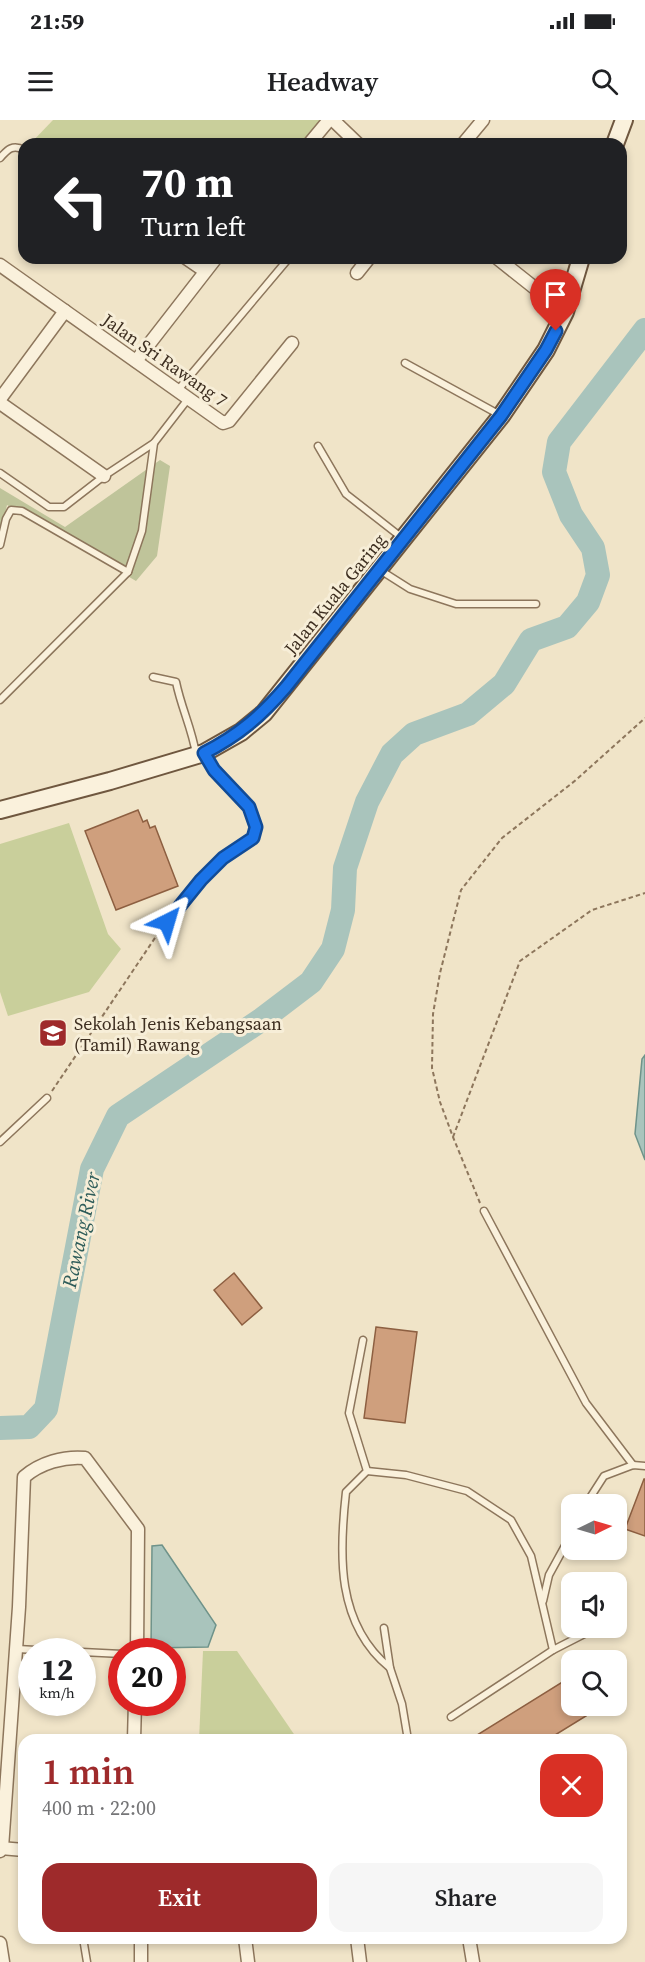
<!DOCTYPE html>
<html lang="en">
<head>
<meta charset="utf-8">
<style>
  :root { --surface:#fff; --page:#f6f6f6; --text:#202124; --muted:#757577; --accent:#9e2a2b }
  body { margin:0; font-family:"Source Serif 4",serif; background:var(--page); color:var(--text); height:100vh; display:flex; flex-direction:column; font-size:22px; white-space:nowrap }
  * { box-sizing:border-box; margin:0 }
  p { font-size:20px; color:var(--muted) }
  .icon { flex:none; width:33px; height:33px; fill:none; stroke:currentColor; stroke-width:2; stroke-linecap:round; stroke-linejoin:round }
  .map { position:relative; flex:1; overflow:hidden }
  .panel { position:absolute; left:18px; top:1614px; width:609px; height:210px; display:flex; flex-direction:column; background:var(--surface); border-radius:18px; box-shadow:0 3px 9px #0003 }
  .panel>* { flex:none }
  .hud { position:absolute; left:18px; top:18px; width:609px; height:126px; border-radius:18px; box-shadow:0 3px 9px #0003; background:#202124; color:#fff; overflow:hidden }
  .needle { width:39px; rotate:85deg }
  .controls { position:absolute; left:561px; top:1374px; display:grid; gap:12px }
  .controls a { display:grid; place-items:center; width:66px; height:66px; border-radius:12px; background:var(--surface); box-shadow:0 3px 9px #0003; font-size:30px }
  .speed { position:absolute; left:18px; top:1518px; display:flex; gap:12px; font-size:30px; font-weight:700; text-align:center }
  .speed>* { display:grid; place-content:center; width:78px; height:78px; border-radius:50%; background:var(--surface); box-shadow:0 3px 9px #0003; line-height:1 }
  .speed small { font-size:15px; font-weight:400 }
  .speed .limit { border:9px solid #d22; background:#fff; color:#111 }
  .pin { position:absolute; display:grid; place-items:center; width:51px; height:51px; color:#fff; margin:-62px -26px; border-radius:50% 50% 50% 0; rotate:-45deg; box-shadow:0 0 6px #0007 }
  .pin .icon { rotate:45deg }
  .me { position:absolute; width:66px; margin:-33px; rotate:40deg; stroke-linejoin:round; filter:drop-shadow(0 0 4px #0008) }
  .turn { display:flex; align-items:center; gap:21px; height:126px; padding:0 24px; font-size:27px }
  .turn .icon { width:78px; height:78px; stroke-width:2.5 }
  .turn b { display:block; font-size:42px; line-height:51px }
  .round { display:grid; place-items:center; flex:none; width:63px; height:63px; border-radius:18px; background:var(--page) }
  .head { display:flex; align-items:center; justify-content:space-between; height:102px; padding:0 24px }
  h1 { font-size:36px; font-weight:600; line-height:45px; color:var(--accent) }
  .primary-button { display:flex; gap:12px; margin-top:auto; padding:12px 24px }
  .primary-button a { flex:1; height:69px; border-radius:18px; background:var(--accent); color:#fff; font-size:24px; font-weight:600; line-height:69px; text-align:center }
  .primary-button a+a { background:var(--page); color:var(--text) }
  .status { display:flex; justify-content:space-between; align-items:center; height:42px; padding:0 30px; background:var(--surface); direction:ltr }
  .status svg { height:16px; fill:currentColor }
  header { display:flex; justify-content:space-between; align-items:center; height:78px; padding:0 24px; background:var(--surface); font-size:27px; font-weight:600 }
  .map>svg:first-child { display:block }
  .green { fill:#c9cf9b }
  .cemetery { fill:#bfc49a }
  .water { fill:#a9c4bc; stroke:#6f938a; stroke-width:1.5 }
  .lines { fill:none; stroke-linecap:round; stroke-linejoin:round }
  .river { stroke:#a9c4bc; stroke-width:24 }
  .building { fill:#cf9f7d; stroke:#8d5f41; stroke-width:1.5 }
  .lane-casing { stroke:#8d765c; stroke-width:9 }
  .street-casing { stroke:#8d765c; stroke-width:15 }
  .secondary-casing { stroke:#6f573f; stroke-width:20 }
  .path { stroke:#8d765c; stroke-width:2; stroke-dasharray:4.5 3; stroke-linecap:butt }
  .lane { stroke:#faf1dc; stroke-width:6 }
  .street { stroke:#faf1dc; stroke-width:12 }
  .secondary { stroke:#faf1dc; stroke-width:16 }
  .route-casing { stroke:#114b97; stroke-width:15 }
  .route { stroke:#1a73e8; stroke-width:10 }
  .labels { text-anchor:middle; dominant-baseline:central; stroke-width:6; stroke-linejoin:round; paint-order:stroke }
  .street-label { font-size:18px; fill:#3d2e20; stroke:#f7eed8 }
  .poi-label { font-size:18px; fill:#3d2e20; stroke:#f7eed8; text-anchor:start }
  .water-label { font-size:20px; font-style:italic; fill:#2f5d5a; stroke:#f7eed8 }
</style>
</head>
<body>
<div class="status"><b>21:59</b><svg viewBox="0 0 49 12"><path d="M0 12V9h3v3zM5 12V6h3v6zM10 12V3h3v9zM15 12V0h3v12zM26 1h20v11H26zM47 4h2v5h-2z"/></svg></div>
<header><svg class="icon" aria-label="menu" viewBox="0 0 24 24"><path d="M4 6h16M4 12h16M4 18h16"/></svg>Headway<svg class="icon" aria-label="search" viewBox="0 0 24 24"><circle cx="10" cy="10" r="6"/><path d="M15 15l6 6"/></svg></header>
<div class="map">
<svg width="645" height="1842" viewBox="0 0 645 1842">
  <rect width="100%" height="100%" fill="#f0e4c8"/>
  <g class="green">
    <path d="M53,0H320L300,24H30Z"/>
    <path d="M69,703L108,814L121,829L89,872L8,896L0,872V724Z"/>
    <path d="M203,1531H237L298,1620H199Z"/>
  </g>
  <path class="cemetery" d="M160,340L170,346L157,436L136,461L7,385L0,416V368L65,407Z"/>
  <g class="water">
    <path d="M645,935V1040L635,1014L642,939Z"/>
    <path d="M162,1425L216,1505L208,1527L151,1528L152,1426Z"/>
  </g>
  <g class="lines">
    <path class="river" d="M0,1308L29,1307L46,1289L92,1049L118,996L261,900L311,862L333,829L343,790L345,748L367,682L392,634L414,614L468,594L504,564L531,520L567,507L588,482L598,455L593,428L571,395L554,352L559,322L645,210"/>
  </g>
  <g class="building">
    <path d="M138,690L143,702L147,700L150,708L155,706L178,766L116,790L85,711Z"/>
    <path d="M234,1153L262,1188L242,1205L214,1170Z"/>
    <path d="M376,1207L417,1212L405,1303L364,1298Z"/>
    <path d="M644,1359H645V1416L625,1409Z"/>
    <path d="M564,1561L572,1572V1586H580L586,1596L547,1620H469Z"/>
  </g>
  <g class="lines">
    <g class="lane-casing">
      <g id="lane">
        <path d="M0,38C8,29 13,24 24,30"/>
        <path d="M405,243L500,295"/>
        <path d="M178,270L289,138"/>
        <path d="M318,326L346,374L401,417"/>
        <path d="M0,353L49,387H64L104,356L154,323L188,279"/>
        <path d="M0,425L6,399L11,390L22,391L128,452"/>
        <path d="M380,450L410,469L456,484H536"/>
        <path d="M153,557L176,562C181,587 192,609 196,634"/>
        <path d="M0,580L128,452L142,411L154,323"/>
        <path d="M167,802L201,760L223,738L253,718L257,707L249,687L214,650L204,633"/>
        <path d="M0,1022L47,978"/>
        <path d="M484,1091L586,1283L633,1345"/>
        <path d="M363,1220L349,1293L367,1351L346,1372C339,1434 336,1504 390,1548"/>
        <path d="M367,1351L406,1355L467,1371L511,1400L531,1436L553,1530"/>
        <path d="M586,1384L604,1356L633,1345L645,1346"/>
        <path d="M543,1481L549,1455L572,1413"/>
        <path d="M384,1508L390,1548L402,1584L408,1620"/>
        <path d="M17,1529L74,1532"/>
        <path d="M82,1532L122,1534"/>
        <path d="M451,1597L553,1530L596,1508"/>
        <path d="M83,1818L87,1842"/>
      </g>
    </g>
    <g class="street-casing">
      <g id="street">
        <path d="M333,0L358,24"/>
        <path d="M309,24L329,0"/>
        <path d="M463,24L483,0"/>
        <path d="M186,138L205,151"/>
        <path d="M497,138L565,192"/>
        <path d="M0,145L223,303L229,301L292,223"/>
        <path d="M357,153L369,138"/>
        <path d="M136,241L216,138"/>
        <path d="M0,279L65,191"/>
        <path d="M0,283L104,356"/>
        <path d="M134,1620L135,1582"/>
        <path d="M0,1728L24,1730"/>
        <path d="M0,1731L2,1728L19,1487L24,1357C40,1343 64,1336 85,1338L138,1409L137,1532"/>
        <path d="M141,1818V1842"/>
        <path d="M245,1818L248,1842"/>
        <path d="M357,1818L360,1842"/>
        <path d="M469,1818L473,1842"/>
        <path d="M0,1823L3,1842"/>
      </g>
    </g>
    <g class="secondary-casing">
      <g id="secondary">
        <path d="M615,24L624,0"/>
        <path d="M0,690L110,661L204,633L241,612L264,593L501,296L546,230L565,192L581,138"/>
      </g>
    </g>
    <g class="path">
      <path d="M52,971L161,809"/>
      <path d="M453,1017L520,841L592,790L645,773"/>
      <path d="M480,1083L453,1017L440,982L432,948L433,894L440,853L461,770L502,718L576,660L645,598"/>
    </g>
    <use href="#lane" class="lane"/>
    <use href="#street" class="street"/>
    <use href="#secondary" class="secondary"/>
  </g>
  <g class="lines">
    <g class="route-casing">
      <path id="route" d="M167,802L201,760L223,738L253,718L256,707L249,687L214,650L204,633C239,615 261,596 286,567L501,296L546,230L556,211"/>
    </g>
    <use href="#route" class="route"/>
  </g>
  <defs>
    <g id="school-square" transform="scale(1.5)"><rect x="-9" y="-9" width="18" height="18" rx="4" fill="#9e2a2b" stroke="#f7eed8"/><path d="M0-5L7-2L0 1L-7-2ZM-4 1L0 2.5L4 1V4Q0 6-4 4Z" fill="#fff"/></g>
  </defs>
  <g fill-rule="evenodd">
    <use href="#school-square" x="53" y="913"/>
  </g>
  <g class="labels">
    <g class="street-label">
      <text transform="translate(165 240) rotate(35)">Jalan Sri Rawang 7</text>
      <text transform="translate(335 474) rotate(-51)">Jalan Kuala Garing</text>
    </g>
    <g class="poi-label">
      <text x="74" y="903">Sekolah Jenis Kebangsaan<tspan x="74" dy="21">(Tamil) Rawang</tspan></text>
    </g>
    <g class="water-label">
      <text transform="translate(81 1110) rotate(-78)">Rawang River</text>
    </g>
  </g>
</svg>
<div class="controls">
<a><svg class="needle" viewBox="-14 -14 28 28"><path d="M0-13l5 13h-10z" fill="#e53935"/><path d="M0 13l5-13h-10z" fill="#757577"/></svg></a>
<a><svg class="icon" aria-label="sound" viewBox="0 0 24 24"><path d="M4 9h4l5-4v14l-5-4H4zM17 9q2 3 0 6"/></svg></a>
<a><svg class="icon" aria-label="search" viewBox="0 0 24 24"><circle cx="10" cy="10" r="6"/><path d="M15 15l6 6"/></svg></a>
</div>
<div class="speed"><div>12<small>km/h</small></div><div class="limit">20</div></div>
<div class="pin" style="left:556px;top:211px;background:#d93025"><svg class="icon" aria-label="arrive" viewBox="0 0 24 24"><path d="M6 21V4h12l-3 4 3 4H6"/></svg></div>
<svg class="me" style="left:167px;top:802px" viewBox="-20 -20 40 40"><path d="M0-17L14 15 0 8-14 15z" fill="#1a73e8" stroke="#fff" stroke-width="4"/></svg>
<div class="hud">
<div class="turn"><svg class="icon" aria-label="left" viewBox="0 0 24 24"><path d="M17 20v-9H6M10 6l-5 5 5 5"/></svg><div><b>70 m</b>Turn left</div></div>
</div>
<section class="panel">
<div class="head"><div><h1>1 min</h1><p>400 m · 22:00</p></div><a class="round" style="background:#d93025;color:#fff"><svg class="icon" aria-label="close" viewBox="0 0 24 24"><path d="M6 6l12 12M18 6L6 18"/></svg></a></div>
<div class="primary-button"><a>Exit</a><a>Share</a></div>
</section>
</div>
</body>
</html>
